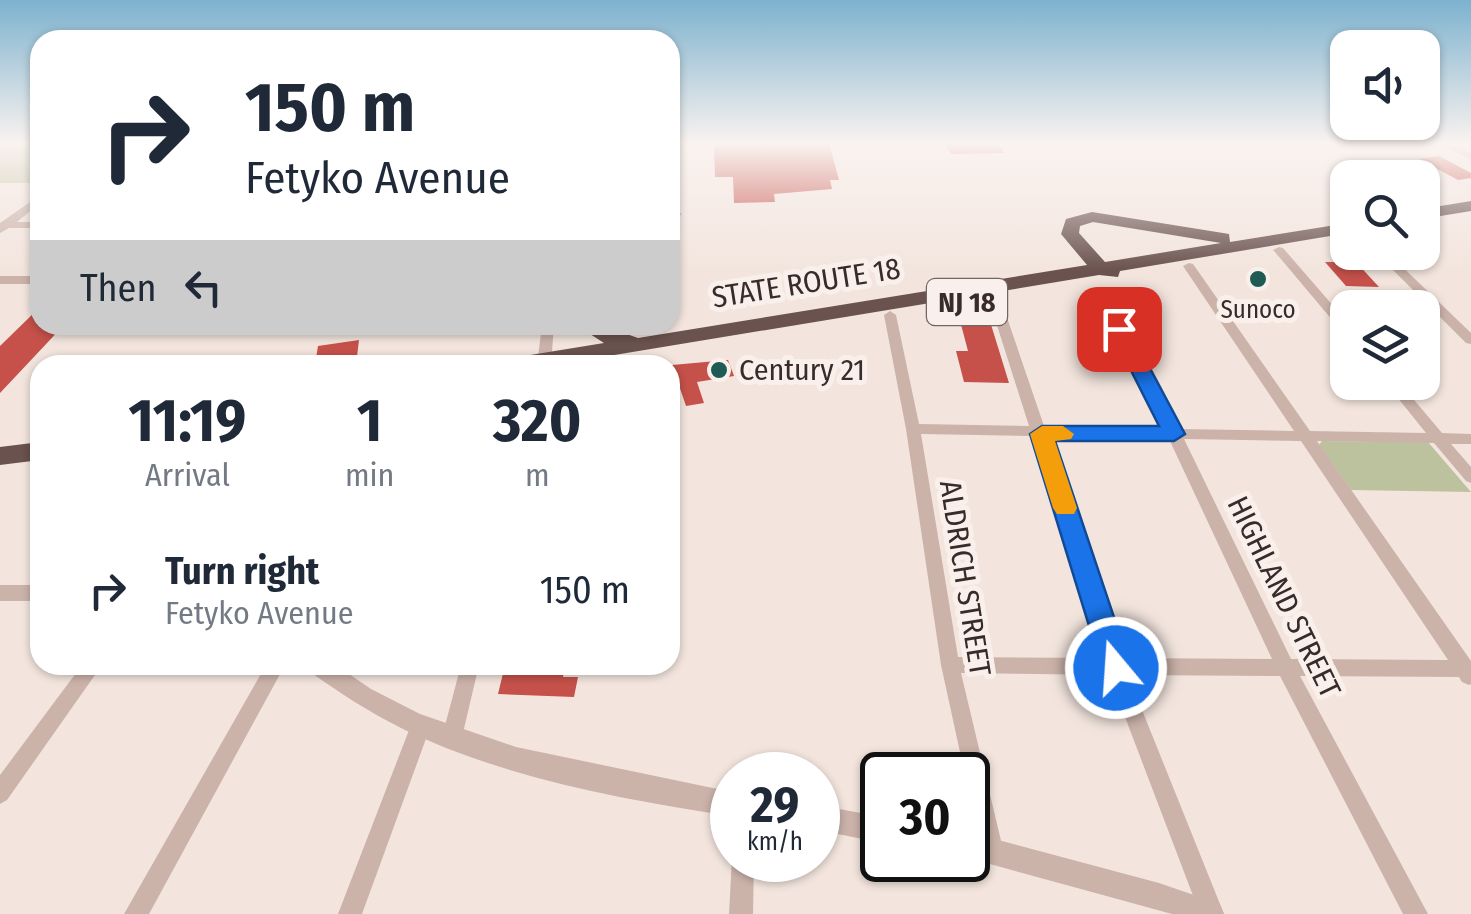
<!DOCTYPE html>
<html lang="en">
<head>
<meta charset="utf-8">
<style>
  :root { --surface:#fff; --page:#f6f6f7; --text:#1f2937; --muted:#747a83 }
  body { margin:0; font-family:"Fira Sans Condensed",sans-serif; background:var(--page); color:var(--text); height:100vh; display:flex; flex-direction:column; font-size:38px; white-space:nowrap }
  * { box-sizing:border-box; margin:0 }
  p { font-size:32px; color:var(--muted) }
  .icon { flex:none; width:55px; height:55px; fill:none; stroke:currentColor; stroke-width:2; stroke-linecap:round; stroke-linejoin:round }
  .map { position:relative; flex:1; overflow:hidden }
  .panel { position:absolute; left:30px; top:355px; width:650px; height:320px; display:flex; flex-direction:column; background:var(--surface); border-radius:30px; box-shadow:0 2px 8px #0004 }
  .panel>* { flex:none }
  .hud { position:absolute; left:30px; top:30px; width:650px; height:305px; border-radius:30px; box-shadow:0 2px 8px #0004; background:#fff; color:var(--text); overflow:hidden }
  .fabs { position:absolute; left:1330px; top:30px; display:grid; gap:20px }
  .fabs a { display:grid; place-items:center; width:110px; height:110px; border-radius:20px; background:var(--surface); box-shadow:0 2px 8px #0004; font-size:50px }
  .speed { position:absolute; left:710px; top:752px; display:flex; gap:20px; font-size:50px; font-weight:700; text-align:center }
  .speed>* { display:grid; place-content:center; width:130px; height:130px; border-radius:50%; background:var(--surface); box-shadow:0 2px 8px #0004; line-height:1 }
  .speed small { font-size:25px; font-weight:400 }
  .speed .limit { border:5px solid #111; border-radius:15px; background:#fff; color:#111 }
  .pin { position:absolute; display:grid; place-items:center; width:85px; height:85px; color:#fff; margin:-42px; border-radius:20px; box-shadow:0 5px 15px #0006 }
  .me { position:absolute; width:110px; margin:-55px; rotate:342deg; stroke-linejoin:round; filter:drop-shadow(0 0 8px #0008) }
  .turn { display:flex; align-items:center; gap:35px; height:210px; padding:0 50px; font-size:45px }
  .turn .icon { width:130px; height:130px; stroke-width:2.5 }
  .turn b { display:block; font-size:70px; line-height:85px }
  .then { display:flex; align-items:center; height:95px; padding:0 50px; background:#0003; gap:20px; font-size:38px }
  .eta { display:flex; justify-content:space-evenly; align-items:center; height:170px; text-align:center }
  .eta b { font-size:60px; font-weight:700; line-height:70px }
  ul { padding:0; list-style:none }
  li { display:flex; align-items:center; gap:30px; height:130px; padding:0 50px }
  li div { flex:1 }
  li b { display:block; font-size:38px }
  li em { font-style:normal }
  .map>svg:first-child { display:block }
  .green { fill:#bdc29e }
  .building { fill:#c5514a }
  .lines { fill:none; stroke-linecap:round; stroke-linejoin:round }
  .minor { fill:#cbb3aa; fill-rule:evenodd }
  .tertiary { fill:#cbb3aa; fill-rule:evenodd }
  .trunk { fill:#6a524e; fill-rule:evenodd }
  .route { fill:#1a73e8; stroke:#114b97; stroke-width:2.5 }
  .slow { fill:#f59e0b }
  .poi-dot { fill:#1f5a53; stroke:#faf0eb; stroke-width:4 }
  .labels { text-anchor:middle; dominant-baseline:central; stroke-width:10; stroke-linejoin:round; paint-order:stroke }
  .far-poi-label { font-size:25px; fill:#382b2a; stroke:#faf0eb }
  .shield { fill:#faf0eb; stroke:#726664; stroke-width:2.5 }
  .shield-label { font-size:28px; font-weight:bold; fill:#382b2a }
  .street-label { font-size:30px; fill:#382b2a; stroke:#faf0eb }
  .poi-label { font-size:30px; fill:#382b2a; stroke:#faf0eb; text-anchor:start }
</style>
</head>
<body>
<div class="map">
<svg width="1471" height="914" viewBox="0 0 1471 914">
  <rect width="100%" height="100%" fill="#f3e5de"/>
  <g class="green">
    <rect x="0" y="143" width="40" height="40"/>
    <path d="M1322,441L1428,442L1471,492L1351,490L1319,445Z"/>
  </g>
  <g class="building">
    <path d="M718,143H829L839,180H830L832,189L774,194L775,202L734,203L733,177H715L714,144Z"/>
    <path d="M944,143H998L1004,153L951,154Z"/>
    <path d="M1439,156L1471,173V178L1458,180L1419,159Z"/>
    <path d="M1325,262H1356L1379,287L1346,286Z"/>
    <path d="M40,307V325H64L0,393V346Z"/>
    <path d="M959,317L989,318L1009,383L964,382L956,351H968Z"/>
    <path d="M359,340L356,365H315L318,346Z"/>
    <path d="M728,360L734,376L697,382L704,403L686,406L672,365Z"/>
    <path d="M505,665H565L563,677H578L574,697L498,694Z"/>
  </g>
  <g class="lines">
    <g class="minor">
      <path d="M40,195V203L17,222H40V228H9L0,233V223Z"/>
      <path d="M670,212L681,213L682,215L670,218Z"/>
      <path d="M1279,247L1283,248L1348,323V335L1344,334L1275,252L1273,250Z"/>
      <path d="M1385,253L1389,254L1471,333V344L1466,343L1379,256Z"/>
      <path d="M1189,263L1193,264L1310,431L1426,433L1385,382H1399L1442,433L1471,434V444H1451L1471,467V483L1466,481L1434,443L1317,441L1471,661V684L1469,685L1462,682L1459,677L1300,676L1428,914H1403L1280,676L1128,675L1224,914H1200L1109,675L961,673L1003,849L1000,857L992,860L984,857L981,849L968,788V775H965L941,665L906,429L884,315L890,311L896,315L919,424L1029,426L988,297L994,293L1000,297L1044,426L1164,429L1107,317L1094,307L1100,303L1118,315L1179,429L1294,431L1183,266ZM921,434L1032,436L1103,658L958,657ZM1047,436L1169,439L1272,659L1122,658ZM1184,439L1301,441L1448,660L1291,659Z"/>
      <rect x="0" y="276" width="40" height="8"/>
      <path d="M542,325H554L551,365H537Z"/>
      <path d="M82,665H102L7,800L0,804V775Z"/>
      <path d="M266,665H285L149,914H124Z"/>
      <path d="M461,665H479L462,737L459,744L452,747L445,744L442,737Z"/>
      <path d="M421,716L428,718L431,725L362,914H338L411,725L414,718Z"/>
      <path d="M732,858L754,860L753,914H729Z"/>
    </g>
    <g class="tertiary">
      <path d="M1438,143H1451L1471,153V160Z"/>
      <rect x="0" y="585" width="40" height="16"/>
      <path d="M307,665H336L371,689L420,714L516,747L732,792V816C624,800 500,777 401,728C369,712 340,693 310,672Z"/>
      <path d="M818,805L882,817V843L818,830Z"/>
      <path d="M968,832L1159,883L1220,904L1224,914H1172L968,858Z"/>
    </g>
    <g class="trunk">
      <path d="M1471,201V211L1422,219V209Z"/>
      <path d="M1092,212L1223,233L1229,234L1230,242L1348,223V233L1120,271L1118,277L1099,275L554,365H501L512,358L604,343L576,325H601L638,338L1087,265L1061,234L1066,219ZM1093,222L1221,243L1105,262L1079,233L1080,226Z"/>
      <path d="M1367,252H1392L1394,256L1385,262Z"/>
      <path d="M40,442V460L0,465V447Z"/>
    </g>
  </g>
  <linearGradient id="sky" x2="0" y2="1"><stop stop-color="#7db2ce"/><stop offset="0.53" stop-color="#faf3f0"/><stop offset="1" stop-color="#faf3f0" stop-opacity="0"/></linearGradient>
  <rect width="1471" height="271" fill="url(#sky)"/>
  <path class="route" d="M1119,323L1129,329L1185,434L1174,441H1055L1131,668L1126,676L1116,680L1106,676L1102,668L1030,434L1042,426H1159L1110,329Z"/>
  <path class="slow" d="M1042,426H1063L1074,434L1071,439L1055,441L1077,508L1074,514H1057L1053,508L1030,434Z"/>
  <g class="poi-dot">
    <circle cx="1258" cy="279" r="10"/>
    <circle cx="719" cy="370" r="10"/>
  </g>
  <g class="labels">
    <g class="far-poi-label">
      <text x="1258" y="310">Sunoco</text>
    </g>
    <rect class="shield" x="927" y="279" width="80" height="46" rx="8"/>
    <g class="shield-label">
      <text x="967" y="302">NJ 18</text>
    </g>
    <g class="street-label">
      <text transform="translate(806 283) rotate(-9)">STATE ROUTE 18</text>
      <text transform="translate(965 578) rotate(81)">ALDRICH STREET</text>
      <text transform="translate(1284 597) rotate(64)">HIGHLAND STREET</text>
    </g>
    <g class="poi-label">
      <text x="739" y="370">Century 21</text>
    </g>
  </g>
</svg>
<div class="fabs">
<a><svg class="icon" aria-label="sound" viewBox="0 0 24 24"><path d="M4 9h4l5-4v14l-5-4H4zM17 9q2 3 0 6"/></svg></a>
<a><svg class="icon" aria-label="search" viewBox="0 0 24 24"><circle cx="10" cy="10" r="6"/><path d="M15 15l6 6"/></svg></a>
<a><svg class="icon" aria-label="layers" viewBox="0 0 24 24"><path d="M12 4l9 5-9 5-9-5zM3 14l9 5 9-5"/></svg></a>
</div>
<div class="speed"><div>29<small>km/h</small></div><div class="limit">30</div></div>
<div class="pin" style="left:1119px;top:329px;background:#d93025"><svg class="icon" aria-label="arrive" viewBox="0 0 24 24"><path d="M6 21V4h12l-3 4 3 4H6"/></svg></div>
<svg class="me" style="left:1116px;top:668px" viewBox="-20 -20 40 40"><circle r="17" fill="#1a73e8" stroke="#fff" stroke-width="3"/><path d="M0-11L8 9 0 5-8 9z" fill="#fff"/></svg>
<div class="hud">
<div class="turn"><svg class="icon" aria-label="right" viewBox="0 0 24 24"><path d="M7 20v-9h11M14 6l5 5-5 5"/></svg><div><b>150 m</b>Fetyko Avenue</div></div>
<div class="then">Then<svg class="icon" aria-label="left" viewBox="0 0 24 24"><path d="M17 20v-9H6M10 6l-5 5 5 5"/></svg></div>
</div>
<section class="panel">
<div class="eta">
<div><b>11:19</b><p>Arrival</p></div>
<div><b>1</b><p>min</p></div>
<div><b>320</b><p>m</p></div>
</div>
<ul>
<li><svg class="icon" aria-label="right" viewBox="0 0 24 24"><path d="M7 20v-9h11M14 6l5 5-5 5"/></svg><div><b>Turn right</b><p>Fetyko Avenue</p></div><em>150 m</em></li>
</ul>
</section>
</div>
</body>
</html>
